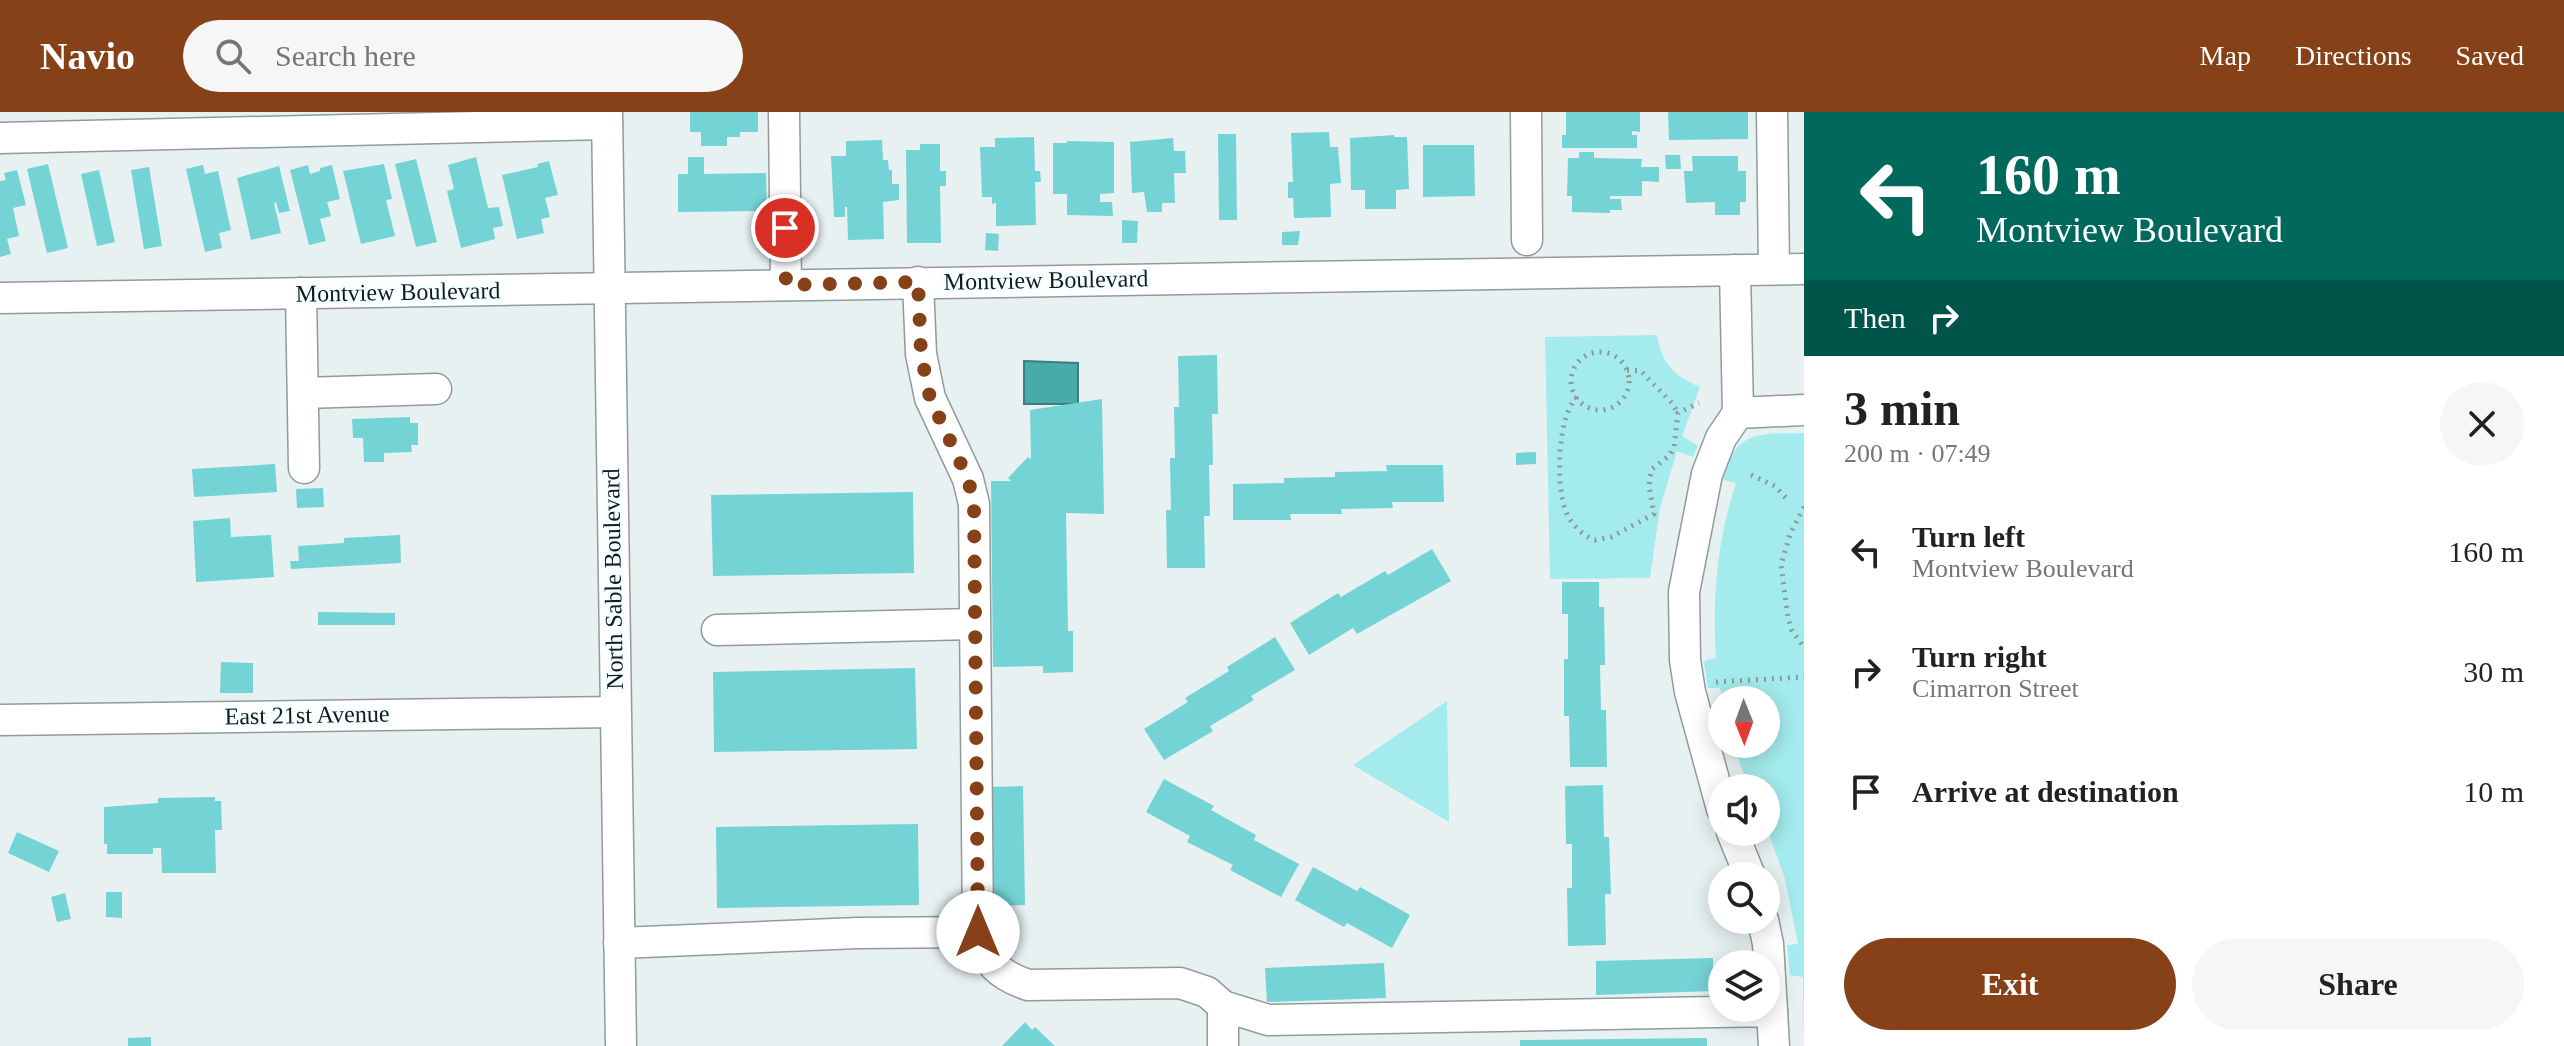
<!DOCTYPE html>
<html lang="en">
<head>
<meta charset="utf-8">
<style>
  :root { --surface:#fff; --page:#f6f6f6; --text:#222; --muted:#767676; --accent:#864118 }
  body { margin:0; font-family:"Times New Roman",serif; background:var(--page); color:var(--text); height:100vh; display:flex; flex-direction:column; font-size:30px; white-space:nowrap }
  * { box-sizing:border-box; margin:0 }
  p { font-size:26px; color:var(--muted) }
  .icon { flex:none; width:44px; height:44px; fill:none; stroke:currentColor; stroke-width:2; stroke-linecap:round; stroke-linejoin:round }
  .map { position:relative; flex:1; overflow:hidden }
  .side { display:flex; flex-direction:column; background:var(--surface); width:760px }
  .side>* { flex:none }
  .hud { background:#00695c; color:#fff; overflow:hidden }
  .needle { width:52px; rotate:179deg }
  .tools { position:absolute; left:1708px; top:574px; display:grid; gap:16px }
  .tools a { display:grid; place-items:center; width:72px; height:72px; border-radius:50%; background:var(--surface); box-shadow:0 4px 20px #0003; font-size:40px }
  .pin { position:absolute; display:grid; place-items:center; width:68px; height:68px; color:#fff; margin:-34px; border:4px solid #fff; border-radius:50%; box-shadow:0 2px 8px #0007 }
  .me { position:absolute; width:88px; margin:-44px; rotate:0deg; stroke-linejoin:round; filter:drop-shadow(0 0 6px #0008) }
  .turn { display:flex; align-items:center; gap:28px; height:168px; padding:0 40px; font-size:36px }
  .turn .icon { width:104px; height:104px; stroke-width:2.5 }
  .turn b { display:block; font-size:56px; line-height:68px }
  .then { display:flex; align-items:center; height:76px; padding:0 40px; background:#0003; gap:16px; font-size:30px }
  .round { display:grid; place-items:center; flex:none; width:84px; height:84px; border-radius:42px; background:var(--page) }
  .overview { display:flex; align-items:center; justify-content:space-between; height:136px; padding:0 40px }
  h1 { font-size:48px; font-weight:700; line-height:60px }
  .button { display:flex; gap:16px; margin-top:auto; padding:16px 40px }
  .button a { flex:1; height:92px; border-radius:48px; background:var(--accent); color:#fff; font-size:32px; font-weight:700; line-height:92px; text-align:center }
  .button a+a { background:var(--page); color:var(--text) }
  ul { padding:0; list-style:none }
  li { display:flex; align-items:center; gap:24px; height:120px; padding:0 40px }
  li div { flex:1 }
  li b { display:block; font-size:30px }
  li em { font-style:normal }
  header { display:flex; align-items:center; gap:48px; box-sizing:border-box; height:112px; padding:0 40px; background:var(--accent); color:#fff }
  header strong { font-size:38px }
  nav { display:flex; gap:44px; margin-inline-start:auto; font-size:28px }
  .search { width:560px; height:72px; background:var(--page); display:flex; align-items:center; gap:20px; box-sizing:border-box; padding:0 28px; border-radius:44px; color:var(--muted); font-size:30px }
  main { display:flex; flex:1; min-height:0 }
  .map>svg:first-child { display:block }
  .green { fill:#a4ebed }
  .water { fill:#49aaac; stroke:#3a7f80; stroke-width:2 }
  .building { fill:#74d3d5 }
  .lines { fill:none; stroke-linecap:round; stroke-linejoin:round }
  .minor-casing { stroke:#919b9b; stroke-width:33 }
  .path { stroke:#909798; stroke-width:5; stroke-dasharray:2 6; stroke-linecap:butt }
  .minor { stroke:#fff; stroke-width:30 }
  .route { stroke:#864118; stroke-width:14; stroke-dasharray:0 25.2 }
  .labels { text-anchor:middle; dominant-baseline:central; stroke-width:6; stroke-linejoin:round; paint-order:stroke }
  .street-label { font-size:24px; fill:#161a1a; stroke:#f4ffff }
</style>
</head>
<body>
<header>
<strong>Navio</strong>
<div class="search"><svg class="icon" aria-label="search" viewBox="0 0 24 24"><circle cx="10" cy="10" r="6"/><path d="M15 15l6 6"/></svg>Search here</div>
<nav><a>Map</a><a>Directions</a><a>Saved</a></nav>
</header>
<main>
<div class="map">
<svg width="1804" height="934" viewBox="0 0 1804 934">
  <rect width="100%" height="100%" fill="#e7f1f2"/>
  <g class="green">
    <path d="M1657,223C1662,252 1674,264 1700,275L1682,324L1698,334L1693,345L1677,339L1660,396L1650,466L1550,467L1545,225Z"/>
    <path d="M1804,321V931L1803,865L1790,863L1787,833L1798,832L1785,767L1766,714V676H1749L1733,632H1766V588H1723L1720,576H1708L1704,551L1706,548L1716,546C1712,487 1717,428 1736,371L1724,368L1723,365C1727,355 1730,344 1737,336C1751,318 1783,322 1804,321Z"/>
    <path d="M1447,589L1449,710L1353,653Z"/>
  </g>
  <path class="water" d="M1024,249L1078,251V292H1024Z"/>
  <g class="building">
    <path d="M690,0H758V20H740V25H727V34H701V20H690Z"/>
    <path d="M1566,0H1640V20L1632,19V23H1637V36H1562V23H1566Z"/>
    <path d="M1668,0H1748V27L1669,28Z"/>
    <path d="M1329,20L1330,35H1338L1341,71L1330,72L1331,105L1294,106L1293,86H1288V70H1293L1291,21Z"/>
    <path d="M1218,22H1236L1237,108H1219Z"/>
    <path d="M1394,23V25H1407L1409,77L1396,78V97H1365V78H1351L1350,26Z"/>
    <path d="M1034,25L1035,59H1040L1041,70H1035L1036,113L996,114V91L992,92V85H982L980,35H995V26Z"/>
    <path d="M1173,26L1174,39H1185L1186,61H1174L1175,91H1162V100H1147L1144,80L1132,81L1130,30Z"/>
    <path d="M882,28L883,48H888L889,58H892V72H899V88L883,90L884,127L848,128L847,95H845V105H834L831,44H846V29Z"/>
    <path d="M1067,29L1114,30V81L1100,82V90H1112L1113,104L1067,103V82H1053V31H1067Z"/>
    <path d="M920,32H940V59H946V74H940L941,131H907L906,38H920Z"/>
    <path d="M1423,33H1474L1475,84L1423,85Z"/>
    <path d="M1579,40H1594V46L1642,47L1641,55H1659V70L1642,69V84H1610V87H1621L1622,98H1610V101L1572,100V84H1567L1568,46H1579Z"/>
    <path d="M1665,43H1680L1681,57H1666Z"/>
    <path d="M1692,44H1738V59H1746V90H1740V103H1715V90L1686,91L1684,59H1693Z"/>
    <path d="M476,45L488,96L499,95L503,114L493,116L495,127L461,136L447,79L454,77L448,53Z"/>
    <path d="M688,45H704V62L766,61L767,99L678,100V62H688Z"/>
    <path d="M416,47L437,130L416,135L395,52Z"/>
    <path d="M549,49L558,83L545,86L550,105L541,107L544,121L517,127L502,63L538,55L537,52Z"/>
    <path d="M48,52L68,136L47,141L27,57Z"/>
    <path d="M384,52L392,87L386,88L395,124L361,132L343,59Z"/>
    <path d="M203,53L205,62L218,59L231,118L219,121L222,136L205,140L186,57Z"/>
    <path d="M308,53L310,62L320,59V56L332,53L340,87L327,90L331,104L320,107L326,129L309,133L290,58Z"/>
    <path d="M279,54L290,99L279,101L276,90L274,91L281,121L251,128L237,66Z"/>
    <path d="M149,55L162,134L144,137L131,58Z"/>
    <path d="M17,58L26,93L13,96L19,124L7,127L11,142L0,145V69L6,68L4,61Z"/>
    <path d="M99,58L115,130L97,134L81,62Z"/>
    <path d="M1122,108L1138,109L1137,131H1122Z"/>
    <path d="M1300,119L1298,133H1282V120Z"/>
    <path d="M986,121L999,122L998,139L985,138Z"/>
    <path d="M1217,243L1218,302H1212L1213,353H1209L1210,404H1204L1205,456H1167L1166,398H1171L1170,346H1175L1174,295H1179L1178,244Z"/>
    <path d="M1102,287L1104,402L1066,401L1068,519H1073V560L1043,561V554L993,555L991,369H1011L1008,366L1028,345L1031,347L1030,298Z"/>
    <path d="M410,305V311H418V333H411L412,340L384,341V350H364L363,326H353L352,307Z"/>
    <path d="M1536,340V352L1516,353V341Z"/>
    <path d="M275,352L277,380L194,385L192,357Z"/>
    <path d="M1386,353H1443L1444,390H1392L1393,396L1341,397L1342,402H1290L1291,408H1233V372L1284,371V366L1335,365V360L1387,359Z"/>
    <path d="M323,376L324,395L297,396L296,377Z"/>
    <path d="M913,380L914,461L713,464L711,383Z"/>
    <path d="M230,406L231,425L271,423L274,465L196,470L193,409Z"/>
    <path d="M400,423L401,451L291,457L290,449H299L298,434L344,431V426Z"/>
    <path d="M1432,437L1451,469L1357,522L1353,516L1309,543L1290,511L1338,481L1341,485L1385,459L1388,463Z"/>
    <path d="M1562,470H1599V495H1604L1605,553H1600L1601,598H1606L1607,655H1570L1569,604H1564V547H1568V502H1562Z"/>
    <path d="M318,500L395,501V513H318Z"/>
    <path d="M1275,525L1295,558L1251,584L1254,588L1210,614L1213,619L1164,648L1144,617L1188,590L1185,586L1229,559L1227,555Z"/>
    <path d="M221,550L253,551V581H220Z"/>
    <path d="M915,556L917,637L714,640L713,560Z"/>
    <path d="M1164,667L1214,694L1211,698L1256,723L1254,728L1299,752L1281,785L1230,758L1233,753L1187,730L1190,724L1146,700Z"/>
    <path d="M1603,673L1604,725H1609L1611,782H1605L1606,833L1568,834L1567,776H1572V732H1566L1565,674Z"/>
    <path d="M1023,674L1025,793L991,794L988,675Z"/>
    <path d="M215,685V689H221L222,718H215L216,761H162L161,736H153V742H107V732H104V695L158,691V686Z"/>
    <path d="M918,712L919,793L717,796L716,715Z"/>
    <path d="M17,720L59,739L49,760L8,741Z"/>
    <path d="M1313,755L1357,779L1360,775L1410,803L1392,836L1347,811L1344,815L1295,788Z"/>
    <path d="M106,780H122V806L106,805Z"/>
    <path d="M65,781L71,807L57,810L51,785Z"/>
    <path d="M1713,846L1714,879L1596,883V849Z"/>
    <path d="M1384,851L1386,886L1267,890L1265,856Z"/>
    <path d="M1025,910L1032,918L1035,915L1055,934H1002Z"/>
    <path d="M151,925V934H128V926Z"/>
    <path d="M1707,926V934H1520V928Z"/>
  </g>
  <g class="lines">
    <g class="minor-casing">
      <g id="minor">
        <path d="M607,0L621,934"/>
        <path d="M784,0L786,173"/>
        <path d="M1526,0L1527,128"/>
        <path d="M1772,0L1774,157"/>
        <path d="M0,26L607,12"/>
        <path d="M1735,158L1738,301L1804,298"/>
        <path d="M918,170L921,242L930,286L968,367L974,392L978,820C986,850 998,863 1028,873L1180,871L1207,880L1223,894L1268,908L1772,899L1774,934"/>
        <path d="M301,181L304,356"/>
        <path d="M0,186L1804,157"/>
        <path d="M303,281L436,277"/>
        <path d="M717,518L974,512"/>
        <path d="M0,608L614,600"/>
        <path d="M1722,697L1690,580L1685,548L1684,480L1707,362L1721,326L1738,301"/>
        <path d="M1732,720L1750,764"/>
        <path d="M1763,808L1768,832L1772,899"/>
        <path d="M619,831L858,821L978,820"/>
        <path d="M1223,894V934"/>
      </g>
    </g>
    <g class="path">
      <circle cx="1600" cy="269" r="29"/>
      <path d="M1627,258L1641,259L1672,291L1678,301"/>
      <path d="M1577,285C1557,305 1556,372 1565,397C1570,411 1581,423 1595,428L1611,425L1654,402L1649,374L1650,365L1652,357L1670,343L1674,335L1678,301L1699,291"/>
      <path d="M1751,363L1775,374L1786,386"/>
      <path d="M1804,395L1790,422L1781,453L1788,506L1792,519L1804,535"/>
      <path d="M1716,570L1804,565"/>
    </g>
    <use href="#minor" class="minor"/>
  </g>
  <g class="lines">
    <path class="route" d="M785,116L786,173L918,170L921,242L930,286L968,367L974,392L978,820"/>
  </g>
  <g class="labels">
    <g class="street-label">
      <text transform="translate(1046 168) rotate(-1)">Montview Boulevard</text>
      <text transform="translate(398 180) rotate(-1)">Montview Boulevard</text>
      <text transform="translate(613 467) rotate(-91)">North Sable Boulevard</text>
      <text transform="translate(307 603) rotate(-1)">East 21st Avenue</text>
    </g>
  </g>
</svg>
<div class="tools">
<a><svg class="needle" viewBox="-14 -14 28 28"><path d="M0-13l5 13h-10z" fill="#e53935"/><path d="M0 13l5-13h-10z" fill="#767676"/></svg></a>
<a><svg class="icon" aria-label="sound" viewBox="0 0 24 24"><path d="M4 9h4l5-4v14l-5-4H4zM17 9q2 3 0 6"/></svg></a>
<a><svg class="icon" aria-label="search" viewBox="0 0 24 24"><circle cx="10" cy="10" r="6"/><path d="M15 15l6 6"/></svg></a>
<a><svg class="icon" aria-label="layers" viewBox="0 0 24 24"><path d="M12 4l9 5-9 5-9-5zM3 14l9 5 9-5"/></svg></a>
</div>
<div class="pin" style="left:785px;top:116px;background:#d93025"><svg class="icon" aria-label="arrive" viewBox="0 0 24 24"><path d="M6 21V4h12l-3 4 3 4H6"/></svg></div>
<svg class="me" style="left:978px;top:820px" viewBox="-20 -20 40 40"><circle r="19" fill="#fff"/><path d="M0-13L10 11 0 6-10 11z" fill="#864118"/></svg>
</div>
<section class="side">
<div class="hud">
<div class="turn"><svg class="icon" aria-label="left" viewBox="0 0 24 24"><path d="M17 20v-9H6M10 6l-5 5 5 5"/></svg><div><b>160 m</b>Montview Boulevard</div></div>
<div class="then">Then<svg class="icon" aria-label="right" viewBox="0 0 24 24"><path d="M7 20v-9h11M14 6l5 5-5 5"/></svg></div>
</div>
<div class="overview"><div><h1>3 min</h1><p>200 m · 07:49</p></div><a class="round"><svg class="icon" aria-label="close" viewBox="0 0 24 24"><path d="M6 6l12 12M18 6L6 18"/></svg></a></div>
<ul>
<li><svg class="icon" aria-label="left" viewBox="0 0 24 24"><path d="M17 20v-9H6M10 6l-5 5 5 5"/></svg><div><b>Turn left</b><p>Montview Boulevard</p></div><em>160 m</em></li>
<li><svg class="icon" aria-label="right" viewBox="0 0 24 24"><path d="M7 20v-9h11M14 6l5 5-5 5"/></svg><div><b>Turn right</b><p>Cimarron Street</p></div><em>30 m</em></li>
<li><svg class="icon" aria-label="arrive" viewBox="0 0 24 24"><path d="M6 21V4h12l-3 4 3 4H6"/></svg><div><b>Arrive at destination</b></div><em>10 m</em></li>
</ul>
<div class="button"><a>Exit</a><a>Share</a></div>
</section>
</main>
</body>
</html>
